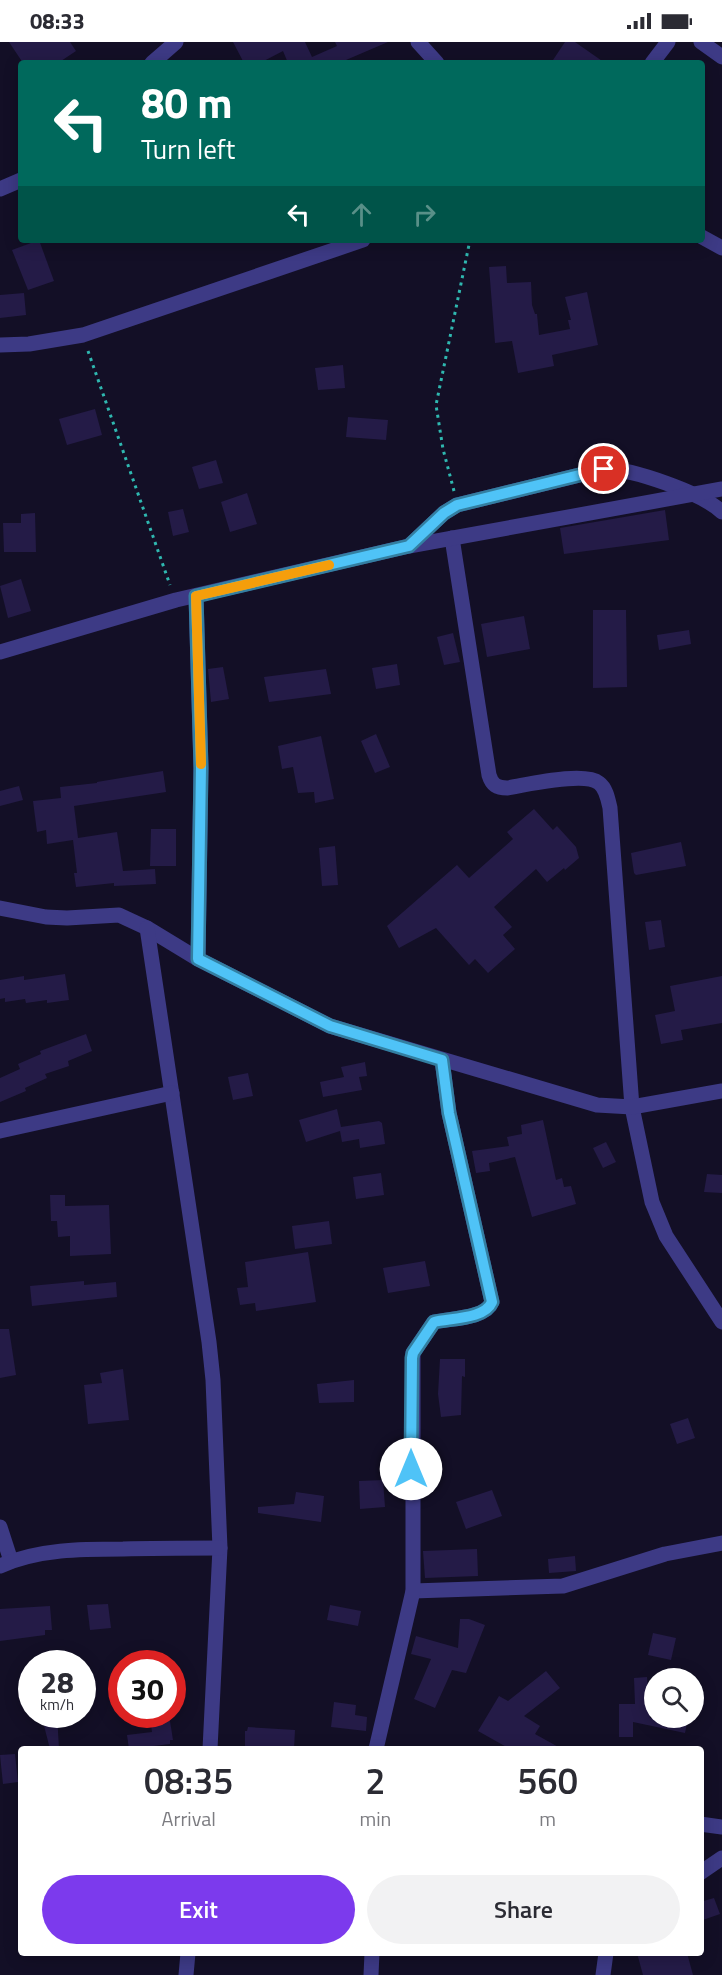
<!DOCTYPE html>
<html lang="en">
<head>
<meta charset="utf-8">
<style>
  :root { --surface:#fff; --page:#f2f2f3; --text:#2b2b33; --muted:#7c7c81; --accent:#7c3aed }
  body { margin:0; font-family:"Titillium Web",sans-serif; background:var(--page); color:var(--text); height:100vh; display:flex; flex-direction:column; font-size:22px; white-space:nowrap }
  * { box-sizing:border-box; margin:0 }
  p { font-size:20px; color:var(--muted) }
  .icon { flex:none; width:33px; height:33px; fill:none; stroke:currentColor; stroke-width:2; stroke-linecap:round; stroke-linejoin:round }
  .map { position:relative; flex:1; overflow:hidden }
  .panel { position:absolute; left:18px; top:1704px; width:686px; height:210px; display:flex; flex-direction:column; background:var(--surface); border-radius:6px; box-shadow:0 3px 15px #0003 }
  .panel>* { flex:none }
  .guide { position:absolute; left:18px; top:18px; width:687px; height:183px; border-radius:6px; box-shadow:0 3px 15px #0003; background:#00695c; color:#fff; overflow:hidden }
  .controls { position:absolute; left:644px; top:1626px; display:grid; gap:12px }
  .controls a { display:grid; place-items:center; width:60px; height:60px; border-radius:50%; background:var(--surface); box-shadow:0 3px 15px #0003; font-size:30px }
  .speed { position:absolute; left:18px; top:1608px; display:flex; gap:12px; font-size:30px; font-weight:700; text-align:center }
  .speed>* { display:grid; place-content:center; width:78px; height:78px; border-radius:50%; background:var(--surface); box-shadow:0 3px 15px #0003; line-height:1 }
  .speed small { font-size:15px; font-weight:400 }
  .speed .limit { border:9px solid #d22; background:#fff; color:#111 }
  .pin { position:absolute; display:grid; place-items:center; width:51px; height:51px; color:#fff; margin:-26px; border:3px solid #fff; border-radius:50%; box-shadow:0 2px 6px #0007 }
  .me { position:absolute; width:66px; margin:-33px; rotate:0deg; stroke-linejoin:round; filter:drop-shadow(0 0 4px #0008) }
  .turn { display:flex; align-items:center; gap:21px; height:126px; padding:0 24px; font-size:27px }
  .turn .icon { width:78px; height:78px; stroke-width:2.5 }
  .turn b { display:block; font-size:42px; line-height:51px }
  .lanes { display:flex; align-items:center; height:57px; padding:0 24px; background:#0003; justify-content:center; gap:30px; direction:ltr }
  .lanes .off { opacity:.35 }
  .eta { display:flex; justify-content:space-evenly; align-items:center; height:102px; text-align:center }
  .eta b { font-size:36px; font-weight:600; line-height:42px }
  .primary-button { display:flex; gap:12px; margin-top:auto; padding:12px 24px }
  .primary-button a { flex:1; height:69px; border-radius:36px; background:var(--accent); color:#fff; font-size:24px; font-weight:600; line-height:69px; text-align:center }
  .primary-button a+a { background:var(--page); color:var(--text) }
  .status { display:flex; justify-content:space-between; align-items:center; height:42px; padding:0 30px; background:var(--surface); direction:ltr }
  .status svg { height:16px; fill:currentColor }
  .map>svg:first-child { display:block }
  .building { fill:#241b47 }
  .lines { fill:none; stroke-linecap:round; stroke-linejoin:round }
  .path { stroke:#2fb8b0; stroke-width:3; stroke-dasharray:3 4.5; stroke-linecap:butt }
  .minor { stroke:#3d3a85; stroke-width:15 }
  .route-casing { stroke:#337fa1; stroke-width:15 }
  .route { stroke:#4fc3f7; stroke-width:10 }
  .slow { stroke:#f59e0b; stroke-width:10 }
</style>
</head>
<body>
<div class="status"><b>08:33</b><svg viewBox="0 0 49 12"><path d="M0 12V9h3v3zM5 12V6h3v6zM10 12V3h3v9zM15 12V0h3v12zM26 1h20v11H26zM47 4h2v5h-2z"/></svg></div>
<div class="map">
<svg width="722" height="1933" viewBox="0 0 722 1933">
  <rect width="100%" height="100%" fill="#130f26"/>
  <g class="building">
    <path d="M9,0H70L76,9L58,21H23Z"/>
    <path d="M233,0H305L312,15L337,4L335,0H388L339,21H288L283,9L260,21H244Z"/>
    <path d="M565,0H575L605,21H551Z"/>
    <path d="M39,198L54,239L28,248L12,208Z"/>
    <path d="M506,224L507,241L531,240L532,263L535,272H537L539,293L570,287L568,278H571L565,255L587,250L598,303L552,313L554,324L518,331L512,299L495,301L489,225Z"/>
    <path d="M24,251L26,273L0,276V253Z"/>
    <path d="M343,323L345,346L318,348L315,326Z"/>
    <path d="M95,367L102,393L67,403L59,377Z"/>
    <path d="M348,375L388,378L386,398L346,395Z"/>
    <path d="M216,418L223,441L199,447L192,425Z"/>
    <path d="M247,451L257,482L230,490L221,460Z"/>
    <path d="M183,467L189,490L173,494L168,470Z"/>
    <path d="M665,468L669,498L564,512L560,486Z"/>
    <path d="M35,471L36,510H4L3,481H21V472Z"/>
    <path d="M21,537L31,569L8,576L0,544Z"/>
    <path d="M593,568H626L627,645L593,646Z"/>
    <path d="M524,574L530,607L487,615L481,582Z"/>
    <path d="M689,588L691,602L659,608L657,593Z"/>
    <path d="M453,591L460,620L444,623L437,595Z"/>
    <path d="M397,622L400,643L376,647L372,626Z"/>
    <path d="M223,625L229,657L211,660L208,627Z"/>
    <path d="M326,627L331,652L269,660L264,635Z"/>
    <path d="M376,692L390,725L375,731L361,699Z"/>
    <path d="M321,694L334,757L315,761L314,750L298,751L293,725L282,727L278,704Z"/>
    <path d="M163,729L166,750L74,764L78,796L117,790L123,829L155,827L156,842L114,844V841L76,845L74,831H77L73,798L47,802L46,788L37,790L33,759L61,756L60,745L97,741V740Z"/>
    <path d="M19,744L23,758L0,764V749Z"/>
    <path d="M534,767L553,788L557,784L576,805L579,816L565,828L564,826L547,840L536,827L494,865L512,885L503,893L515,907L488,931L475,917L469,923L436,886L399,906L387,884L457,823L469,836L513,797L507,790Z"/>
    <path d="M151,787H176V824H150Z"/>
    <path d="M681,800L686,824L636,833L634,831L631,811Z"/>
    <path d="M335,804L338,843L322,844L319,806Z"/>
    <path d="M661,878L665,905L649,908L645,880Z"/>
    <path d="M65,932L69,958L47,961V958L26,961L25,957L5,960V956L0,957V938L24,934V938Z"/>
    <path d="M722,934V981L681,988L683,998L661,1002L655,973L675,969L670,944Z"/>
    <path d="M86,992L92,1009L68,1019L69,1024L45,1032L47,1036L25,1046L26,1049L0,1060V1036L20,1027L18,1022L41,1012L40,1009Z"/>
    <path d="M365,1020L367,1034L359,1035L362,1048L323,1055L320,1040L344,1035L341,1025Z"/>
    <path d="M248,1031L253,1054L233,1058L228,1035Z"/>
    <path d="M337,1067L341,1085L379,1079L382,1081L385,1102L360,1106L359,1097L342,1100L340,1089L306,1100L299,1078Z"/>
    <path d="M543,1078L556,1138L562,1136L564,1145L571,1144L576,1162L532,1175L515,1115L489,1121L490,1129L476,1131L472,1109L509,1104L507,1095L522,1092L521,1083Z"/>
    <path d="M606,1100L616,1120L603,1126L593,1106Z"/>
    <path d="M381,1131L384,1153L356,1157L353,1135Z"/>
    <path d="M707,1132L722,1133V1151L704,1150Z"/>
    <path d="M50,1153H65V1164L109,1163L111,1212L70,1214V1194L58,1195L57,1179H51Z"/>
    <path d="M329,1179L332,1202L295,1207L292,1184Z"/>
    <path d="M308,1210L316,1260L256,1269L255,1261L240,1263L237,1246L248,1245L245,1220Z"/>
    <path d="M425,1219L430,1244L388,1251L383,1226Z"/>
    <path d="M84,1239V1243L116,1240L117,1255L32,1264L30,1244Z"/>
    <path d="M0,1287H9L16,1333L0,1336Z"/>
    <path d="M440,1317H465V1335L462,1334L461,1373L441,1375L438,1352Z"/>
    <path d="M123,1327L129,1378L88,1382L84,1343L102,1341L100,1331Z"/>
    <path d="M354,1338V1360L319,1361L317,1342Z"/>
    <path d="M688,1376L695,1396L677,1402L670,1382Z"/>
    <path d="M383,1438L385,1465L360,1467L359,1439Z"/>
    <path d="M492,1448L502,1474L466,1487L456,1460Z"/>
    <path d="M296,1450L324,1454L321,1480L258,1471V1465L294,1462Z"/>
    <path d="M477,1507L478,1534L425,1536L423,1509Z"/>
    <path d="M575,1514L576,1529L549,1531L548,1517Z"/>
    <path d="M108,1562L111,1586L90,1588L87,1563Z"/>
    <path d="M330,1563L361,1569L358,1584L327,1578Z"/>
    <path d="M50,1564L52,1588H45V1593L0,1599V1567Z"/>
    <path d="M460,1577H469L485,1583L466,1631L452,1628L435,1666L414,1657L431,1617L411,1612L416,1594L458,1606Z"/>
    <path d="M653,1591L676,1596L671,1618L648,1613Z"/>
    <path d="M546,1629L560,1646L524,1674L540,1684L535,1692L562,1707H510L478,1689L499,1654L508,1659Z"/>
    <path d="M647,1635L650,1676H688L685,1691L633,1680V1695H619V1662H635L634,1636Z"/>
    <path d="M334,1660L356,1663L355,1673L367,1675L366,1689L331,1685Z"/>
    <path d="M41,1672H57L59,1707H50Z"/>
    <path d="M170,1679L173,1698H170V1702L129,1707L127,1693L152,1690L151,1683Z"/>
    <path d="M248,1685L295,1688L294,1707H245V1689H247Z"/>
    <path d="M15,1712L18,1740L3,1742L0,1713Z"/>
    <path d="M714,1856L720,1872L700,1879V1860Z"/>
    <path d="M637,1911H687L693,1933H643Z"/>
  </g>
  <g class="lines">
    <g class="path">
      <path d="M88,309L170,543"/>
      <path d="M454,449L443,407L436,363L470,198"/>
    </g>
    <g class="minor">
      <path d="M418,0L437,21"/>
      <path d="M701,0L722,15"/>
      <path d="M152,21L176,0"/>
      <path d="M652,21L668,0"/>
      <path d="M0,147L21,138"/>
      <path d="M702,195L722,206"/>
      <path d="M0,303L29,302L83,293L363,198"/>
      <path d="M452,496L489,733C492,743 497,746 507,746C527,743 584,729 599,741C606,746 608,757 610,766L632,1065L652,1160L666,1194L722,1280"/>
      <path d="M409,504L444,471L457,463L604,427C631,426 702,451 722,470"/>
      <path d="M196,554L201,726L198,917"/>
      <path d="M0,610L176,558L409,504L722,447"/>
      <path d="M0,866L46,875L67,876L119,873L147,886L198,917L330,984L597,1063L632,1065L722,1049"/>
      <path d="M147,886L209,1300L213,1338L220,1506L210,1707"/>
      <path d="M0,1089L172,1051"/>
      <path d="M0,1485L11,1519"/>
      <path d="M0,1524C39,1507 81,1507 123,1507C155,1506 187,1506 220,1506"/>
      <path d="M413,1549L563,1544L665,1512L722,1501"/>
      <path d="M376,1707L413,1549V1311L434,1280C451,1276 485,1277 492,1260L449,1071L442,1018"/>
      <path d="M700,1782L722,1785"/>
      <path d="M700,1831L722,1816"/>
      <path d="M186,1933L188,1911"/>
      <path d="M371,1933L372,1911"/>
      <path d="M603,1933L606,1911"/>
    </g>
  </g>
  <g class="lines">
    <g class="route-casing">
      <path id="route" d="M411,1427L412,1316L413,1311L434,1280C451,1276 485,1277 492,1260L449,1071L442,1018L330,984L198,917L201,726L196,554L409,504L444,471L457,463L604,427"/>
    </g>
    <use href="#route" class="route"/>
    <path class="slow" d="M201,722L196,554L329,523"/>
  </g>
</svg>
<div class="controls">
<a><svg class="icon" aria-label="search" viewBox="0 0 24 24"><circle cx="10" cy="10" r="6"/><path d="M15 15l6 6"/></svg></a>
</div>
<div class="speed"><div>28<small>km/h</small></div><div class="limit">30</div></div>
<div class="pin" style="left:604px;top:427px;background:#d93025"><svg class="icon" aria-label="arrive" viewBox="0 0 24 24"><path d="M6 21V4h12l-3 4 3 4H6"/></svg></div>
<svg class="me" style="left:411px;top:1427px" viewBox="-20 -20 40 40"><circle r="19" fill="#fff"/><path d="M0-13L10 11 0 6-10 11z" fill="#4fc3f7"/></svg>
<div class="guide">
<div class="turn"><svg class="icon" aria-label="left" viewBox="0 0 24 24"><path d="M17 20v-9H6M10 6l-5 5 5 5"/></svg><div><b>80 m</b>Turn left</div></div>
<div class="lanes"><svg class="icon" aria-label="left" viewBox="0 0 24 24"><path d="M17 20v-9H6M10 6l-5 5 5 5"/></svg><svg class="icon off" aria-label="ahead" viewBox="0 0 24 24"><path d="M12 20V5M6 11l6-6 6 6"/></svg><svg class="icon off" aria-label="right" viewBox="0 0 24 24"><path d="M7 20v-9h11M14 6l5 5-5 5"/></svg></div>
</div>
<section class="panel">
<div class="eta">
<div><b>08:35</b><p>Arrival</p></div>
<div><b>2</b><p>min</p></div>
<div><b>560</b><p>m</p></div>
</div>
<div class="primary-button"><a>Exit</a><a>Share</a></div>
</section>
</div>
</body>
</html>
